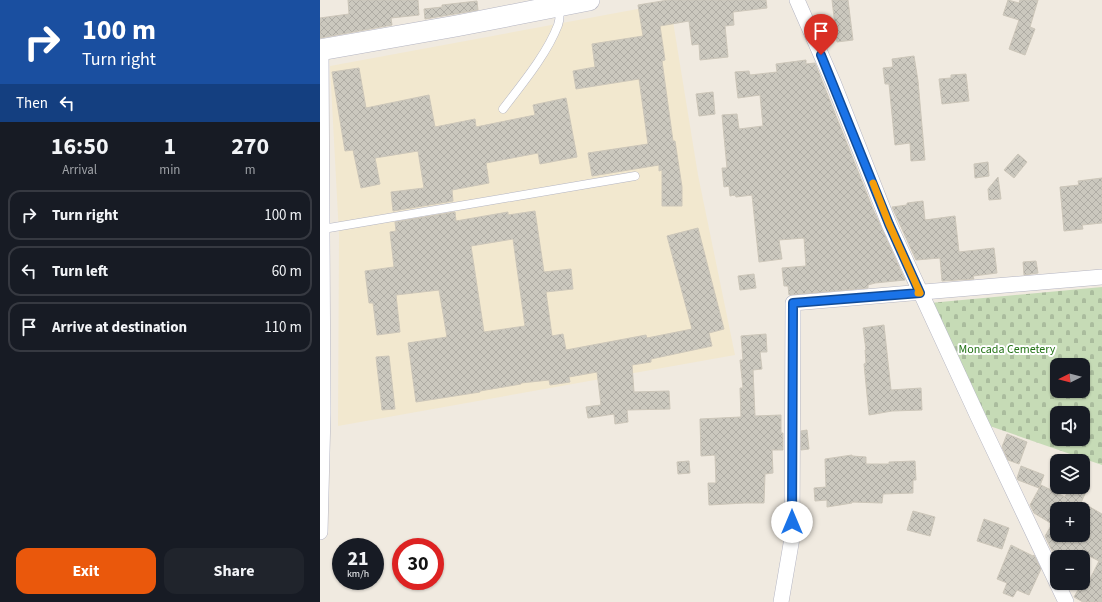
<!DOCTYPE html>
<html lang="en">
<head>
<meta charset="utf-8">
<style>
  :root { --surface:#171b24; --page:#20242c; --text:#f1f3f6; --muted:#9ea1a6; --line:#363941; --accent:#ea580c }
  body { margin:0; font-family:"Source Sans 3",sans-serif; background:var(--page); color:var(--text); height:100vh; display:flex; flex-direction:column; font-size:15px; white-space:nowrap }
  * { box-sizing:border-box; margin:0 }
  p { font-size:13px; color:var(--muted) }
  .icon { flex:none; width:22px; height:22px; fill:none; stroke:currentColor; stroke-width:2; stroke-linecap:round; stroke-linejoin:round }
  .map { position:relative; flex:1; overflow:hidden }
  .details { display:flex; flex-direction:column; background:var(--surface); width:320px }
  .details>* { flex:none }
  .top-card { background:#1a4fa0; color:#fff; overflow:hidden }
  .needle { width:26px; rotate:264deg }
  .fabs { position:absolute; left:730px; top:358px; display:grid; gap:8px }
  .fabs a { display:grid; place-items:center; width:40px; height:40px; border-radius:8px; background:var(--surface); box-shadow:0 1px 3px #0004; font-size:20px }
  .speed { position:absolute; left:12px; top:538px; display:flex; gap:8px; font-size:20px; font-weight:700; text-align:center }
  .speed>* { display:grid; place-content:center; width:52px; height:52px; border-radius:50%; background:var(--surface); box-shadow:0 1px 3px #0004; line-height:1 }
  .speed small { font-size:10px; font-weight:400 }
  .speed .limit { border:6px solid #d22; background:#fff; color:#111 }
  .pin { position:absolute; display:grid; place-items:center; width:34px; height:34px; color:#fff; margin:-41px -17px; border-radius:50% 50% 50% 0; rotate:-45deg; box-shadow:0 0 4px #0007 }
  .pin .icon { rotate:45deg }
  .me { position:absolute; width:44px; margin:-22px; rotate:0deg; stroke-linejoin:round; filter:drop-shadow(0 0 3px #0008) }
  .turn { display:flex; align-items:center; gap:14px; height:84px; padding:0 16px; font-size:18px }
  .turn .icon { width:52px; height:52px; stroke-width:2.5 }
  .turn b { display:block; font-size:28px; line-height:34px }
  .then { display:flex; align-items:center; height:38px; padding:0 16px; background:#0003; gap:8px; font-size:15px }
  .eta { display:flex; justify-content:space-evenly; align-items:center; height:68px; text-align:center }
  .eta b { font-size:24px; font-weight:700; line-height:28px }
  .primary-button { display:flex; gap:8px; margin-top:auto; padding:8px 16px }
  .primary-button a { flex:1; height:46px; border-radius:12px; background:var(--accent); color:#fff; font-size:16px; font-weight:700; line-height:46px; text-align:center }
  .primary-button a+a { background:var(--page); color:var(--text) }
  ul { padding:0; list-style:none }
  li { display:flex; align-items:center; gap:12px; height:50px; margin:0 8px 6px; padding:0 8px; border:2px solid var(--line); border-radius:12px }
  li div { flex:1 }
  li b { display:block; font-size:15px }
  li em { font-style:normal }
  main { display:flex; flex:1; min-height:0 }
  .map>svg:first-child { display:block }
  .education { fill:#f2e8cf }
  .cemetery { fill:url(#cemetery-stones); fill-rule:evenodd }
  .building { fill:url(#building-cross-hatch); stroke:#ccc6b9; fill-rule:evenodd }
  .lines { fill:none; stroke-linecap:round; stroke-linejoin:round }
  .lane-casing { stroke:#b4b5c2; stroke-width:9 }
  .street-casing { stroke:#b4b5c2; stroke-width:16 }
  .secondary-casing { stroke:#b4b5c2; stroke-width:22 }
  .lane { stroke:#fff; stroke-width:8 }
  .street { stroke:#fff; stroke-width:15 }
  .secondary { stroke:#fff; stroke-width:21 }
  .route-casing { stroke:#114b97; stroke-width:10 }
  .route { stroke:#1a73e8; stroke-width:7 }
  .slow { stroke:#f59e0b; stroke-width:7 }
  .labels { text-anchor:middle; dominant-baseline:central; stroke-width:4; stroke-linejoin:round; paint-order:stroke }
  .park-label { font-size:12px; fill:#247316; stroke:#fff }
</style>
</head>
<body>
<main>
<section class="details">
<div class="top-card">
<div class="turn"><svg class="icon" aria-label="right" viewBox="0 0 24 24"><path d="M7 20v-9h11M14 6l5 5-5 5"/></svg><div><b>100 m</b>Turn right</div></div>
<div class="then">Then<svg class="icon" aria-label="left" viewBox="0 0 24 24"><path d="M17 20v-9H6M10 6l-5 5 5 5"/></svg></div>
</div>
<div class="eta">
<div><b>16:50</b><p>Arrival</p></div>
<div><b>1</b><p>min</p></div>
<div><b>270</b><p>m</p></div>
</div>
<ul>
<li><svg class="icon" aria-label="right" viewBox="0 0 24 24"><path d="M7 20v-9h11M14 6l5 5-5 5"/></svg><div><b>Turn right</b></div><em>100 m</em></li>
<li><svg class="icon" aria-label="left" viewBox="0 0 24 24"><path d="M17 20v-9H6M10 6l-5 5 5 5"/></svg><div><b>Turn left</b></div><em>60 m</em></li>
<li><svg class="icon" aria-label="arrive" viewBox="0 0 24 24"><path d="M6 21V4h12l-3 4 3 4H6"/></svg><div><b>Arrive at destination</b></div><em>110 m</em></li>
</ul>
<div class="primary-button"><a>Exit</a><a>Share</a></div>
</section>
<div class="map">
<svg width="782" height="602" viewBox="0 0 782 602">
  <defs>
    <pattern id="cemetery-stones" width="16" height="16" patternUnits="userSpaceOnUse"><rect width="16" height="16" fill="#c6dbb6"/><path d="M2 7V4a2 2 0 0 1 4 0v3zM10 15v-3a2 2 0 0 1 4 0v3z" fill="#aabc9d"/></pattern>
    <pattern id="building-cross-hatch" width="8" height="8" patternUnits="userSpaceOnUse"><rect width="8" height="8" fill="#cbc8be"/><path d="M0 0l8 8M0 8l8-8" fill="none" stroke="#afaca4"/></pattern>
  </defs>
  <rect width="100%" height="100%" fill="#f0eae0"/>
  <path class="education" d="M350,3L378,175L415,355L18,426L19,235L10,66Z"/>
  <path class="cemetery" d="M782,287V465L661,423L610,303ZM737,365H763V391H737ZM737,413H763V439H737Z"/>
  <g class="building">
    <path d="M28,0H98L99,15L71,18L72,25L0,38V18L29,14Z"/>
    <path d="M348,0H446L447,8L413,12L414,25L405,26L408,57L380,60L379,44L372,45L369,21L340,26L345,60L342,61L353,141H355L362,187V206H342V170L339,171V165L272,176L268,153L328,144L319,79L256,89L253,71L275,67L272,44L323,36L318,5Z"/>
    <path d="M512,0H528L533,40L517,42Z"/>
    <path d="M688,0L699,3L700,0H718L710,27L715,29L705,55L689,49L699,20L683,15Z"/>
    <path d="M157,1L158,10L105,19L104,9L122,7V5Z"/>
    <path d="M594,56L598,81L605,160L591,161L590,143L575,145L569,84H565L563,68L573,67L572,59Z"/>
    <path d="M486,60V64L495,63L553,209L585,280L555,283L548,285V288L469,295L468,286H464L462,268L486,266L484,238L459,240L462,259L439,262L432,195L416,197L415,195L410,196L409,186L404,187L402,168H407L402,115L417,114L419,129L443,126L440,95L418,98L415,72L429,71L430,75L457,72L456,64Z"/>
    <path d="M39,68L46,108L109,95L115,127L155,119L156,127L215,115L213,105L246,98L257,157L220,164L218,153L166,163L169,183L132,190L133,201L73,211L71,192L104,188L98,151L55,158L60,184L41,188L33,150L25,151L12,72Z"/>
    <path d="M646,74L649,101L622,104L619,79L631,78V75Z"/>
    <path d="M393,92L395,114L379,116L376,94Z"/>
    <path d="M698,154L707,162L694,178L684,170Z"/>
    <path d="M668,162L669,176L655,178L654,164Z"/>
    <path d="M678,177L681,199L669,200L668,189Z"/>
    <path d="M782,178V223L762,225L763,229L744,231L740,187L759,185L758,181Z"/>
    <path d="M603,201L605,220L635,216L639,252L674,248L677,273L653,276L654,279L622,281L620,258L596,260L572,207L587,205V203Z"/>
    <path d="M215,211L224,272L251,269L253,289L226,292L232,336L243,334L246,350L326,335L327,338L372,329L347,236L378,228L404,329L389,333L392,346L331,359V362L312,365L314,392L349,391L350,409L307,410L308,422L295,424L294,414L268,418L266,407L281,405L277,372L249,377L250,382L230,385L229,380L201,383V384L160,391V392L96,402L88,343L127,337L119,290L76,295L80,332L57,335L53,303H49L45,271L74,267L70,232L76,231L75,222L135,212L136,221L188,212V215ZM193,239L205,326L164,332L151,246Z"/>
    <path d="M716,261L718,273L704,275L703,262Z"/>
    <path d="M434,274L436,288L420,290L418,276Z"/>
    <path d="M564,325L571,390L601,388L602,410L572,411L549,415L544,364L546,363L545,350H546L543,328Z"/>
    <path d="M446,334L447,352H440L442,369L433,370L435,416L461,415V433H463V450H452L453,473L445,474L444,503H425L389,505L388,483H396L395,455L381,456L380,419L421,417L420,388H423L420,360H423L421,336Z"/>
    <path d="M69,356L75,409L62,410L56,357Z"/>
    <path d="M487,430L489,449L481,450V431Z"/>
    <path d="M687,434L707,442L699,464L688,460L682,447Z"/>
    <path d="M532,455V456L546,457V464H569V462L595,461L596,480H593V493L563,494L562,503L532,502V503L507,507V500L495,501L494,488L506,487L505,459Z"/>
    <path d="M369,461L370,473L358,474L357,462Z"/>
    <path d="M701,466L724,475L719,488L698,480L697,478Z"/>
    <path d="M721,485L745,497L750,487H768L760,505L763,506V503L782,514V602H763L754,597L762,583L767,585L779,561L759,551L756,557H735L725,536L732,524L714,513L710,505ZM737,509H763V535H737Z"/>
    <path d="M593,511L615,517L610,536L587,530Z"/>
    <path d="M664,519L689,528L682,549L657,541Z"/>
    <path d="M691,545L713,556L714,555L721,569L709,595L697,590L693,597L683,593L687,583L677,579Z"/>
  </g>
  <g class="lines">
    <g class="lane-casing">
      <g id="lane">
        <path d="M183,109C202,84 227,54 238,25C240,19 240,13 239,7"/>
        <path d="M3,229L315,176"/>
      </g>
    </g>
    <g class="street-casing">
      <g id="street">
        <path d="M477,0L513,82L569,224L659,419L746,602"/>
        <path d="M0,532L3,413L1,50"/>
        <path d="M461,602L472,538L473,303L782,277"/>
      </g>
    </g>
    <g class="secondary-casing">
      <path id="secondary" d="M0,50L136,26L269,0"/>
    </g>
    <use href="#lane" class="lane"/>
    <use href="#street" class="street"/>
    <use href="#secondary" class="secondary"/>
  </g>
  <g class="lines">
    <g class="route-casing">
      <path id="route" d="M472,522L473,303L600,293L569,224L501,55"/>
    </g>
    <use href="#route" class="route"/>
    <path class="slow" d="M553,183L569,224L600,293H598"/>
  </g>
  <g class="labels">
    <g class="park-label">
      <text x="687" y="349">Moncada Cemetery</text>
    </g>
  </g>
</svg>
<div class="fabs">
<a><svg class="needle" viewBox="-14 -14 28 28"><path d="M0-13l5 13h-10z" fill="#e53935"/><path d="M0 13l5-13h-10z" fill="#9ea1a6"/></svg></a>
<a><svg class="icon" aria-label="sound" viewBox="0 0 24 24"><path d="M4 9h4l5-4v14l-5-4H4zM17 9q2 3 0 6"/></svg></a>
<a><svg class="icon" aria-label="layers" viewBox="0 0 24 24"><path d="M12 4l9 5-9 5-9-5zM3 14l9 5 9-5"/></svg></a>
<a>+</a>
<a>−</a>
</div>
<div class="speed"><div>21<small>km/h</small></div><div class="limit">30</div></div>
<div class="pin" style="left:501px;top:55px;background:#d93025"><svg class="icon" aria-label="arrive" viewBox="0 0 24 24"><path d="M6 21V4h12l-3 4 3 4H6"/></svg></div>
<svg class="me" style="left:472px;top:522px" viewBox="-20 -20 40 40"><circle r="19" fill="#fff"/><path d="M0-13L10 11 0 6-10 11z" fill="#1a73e8"/></svg>
</div>
</main>
</body>
</html>
